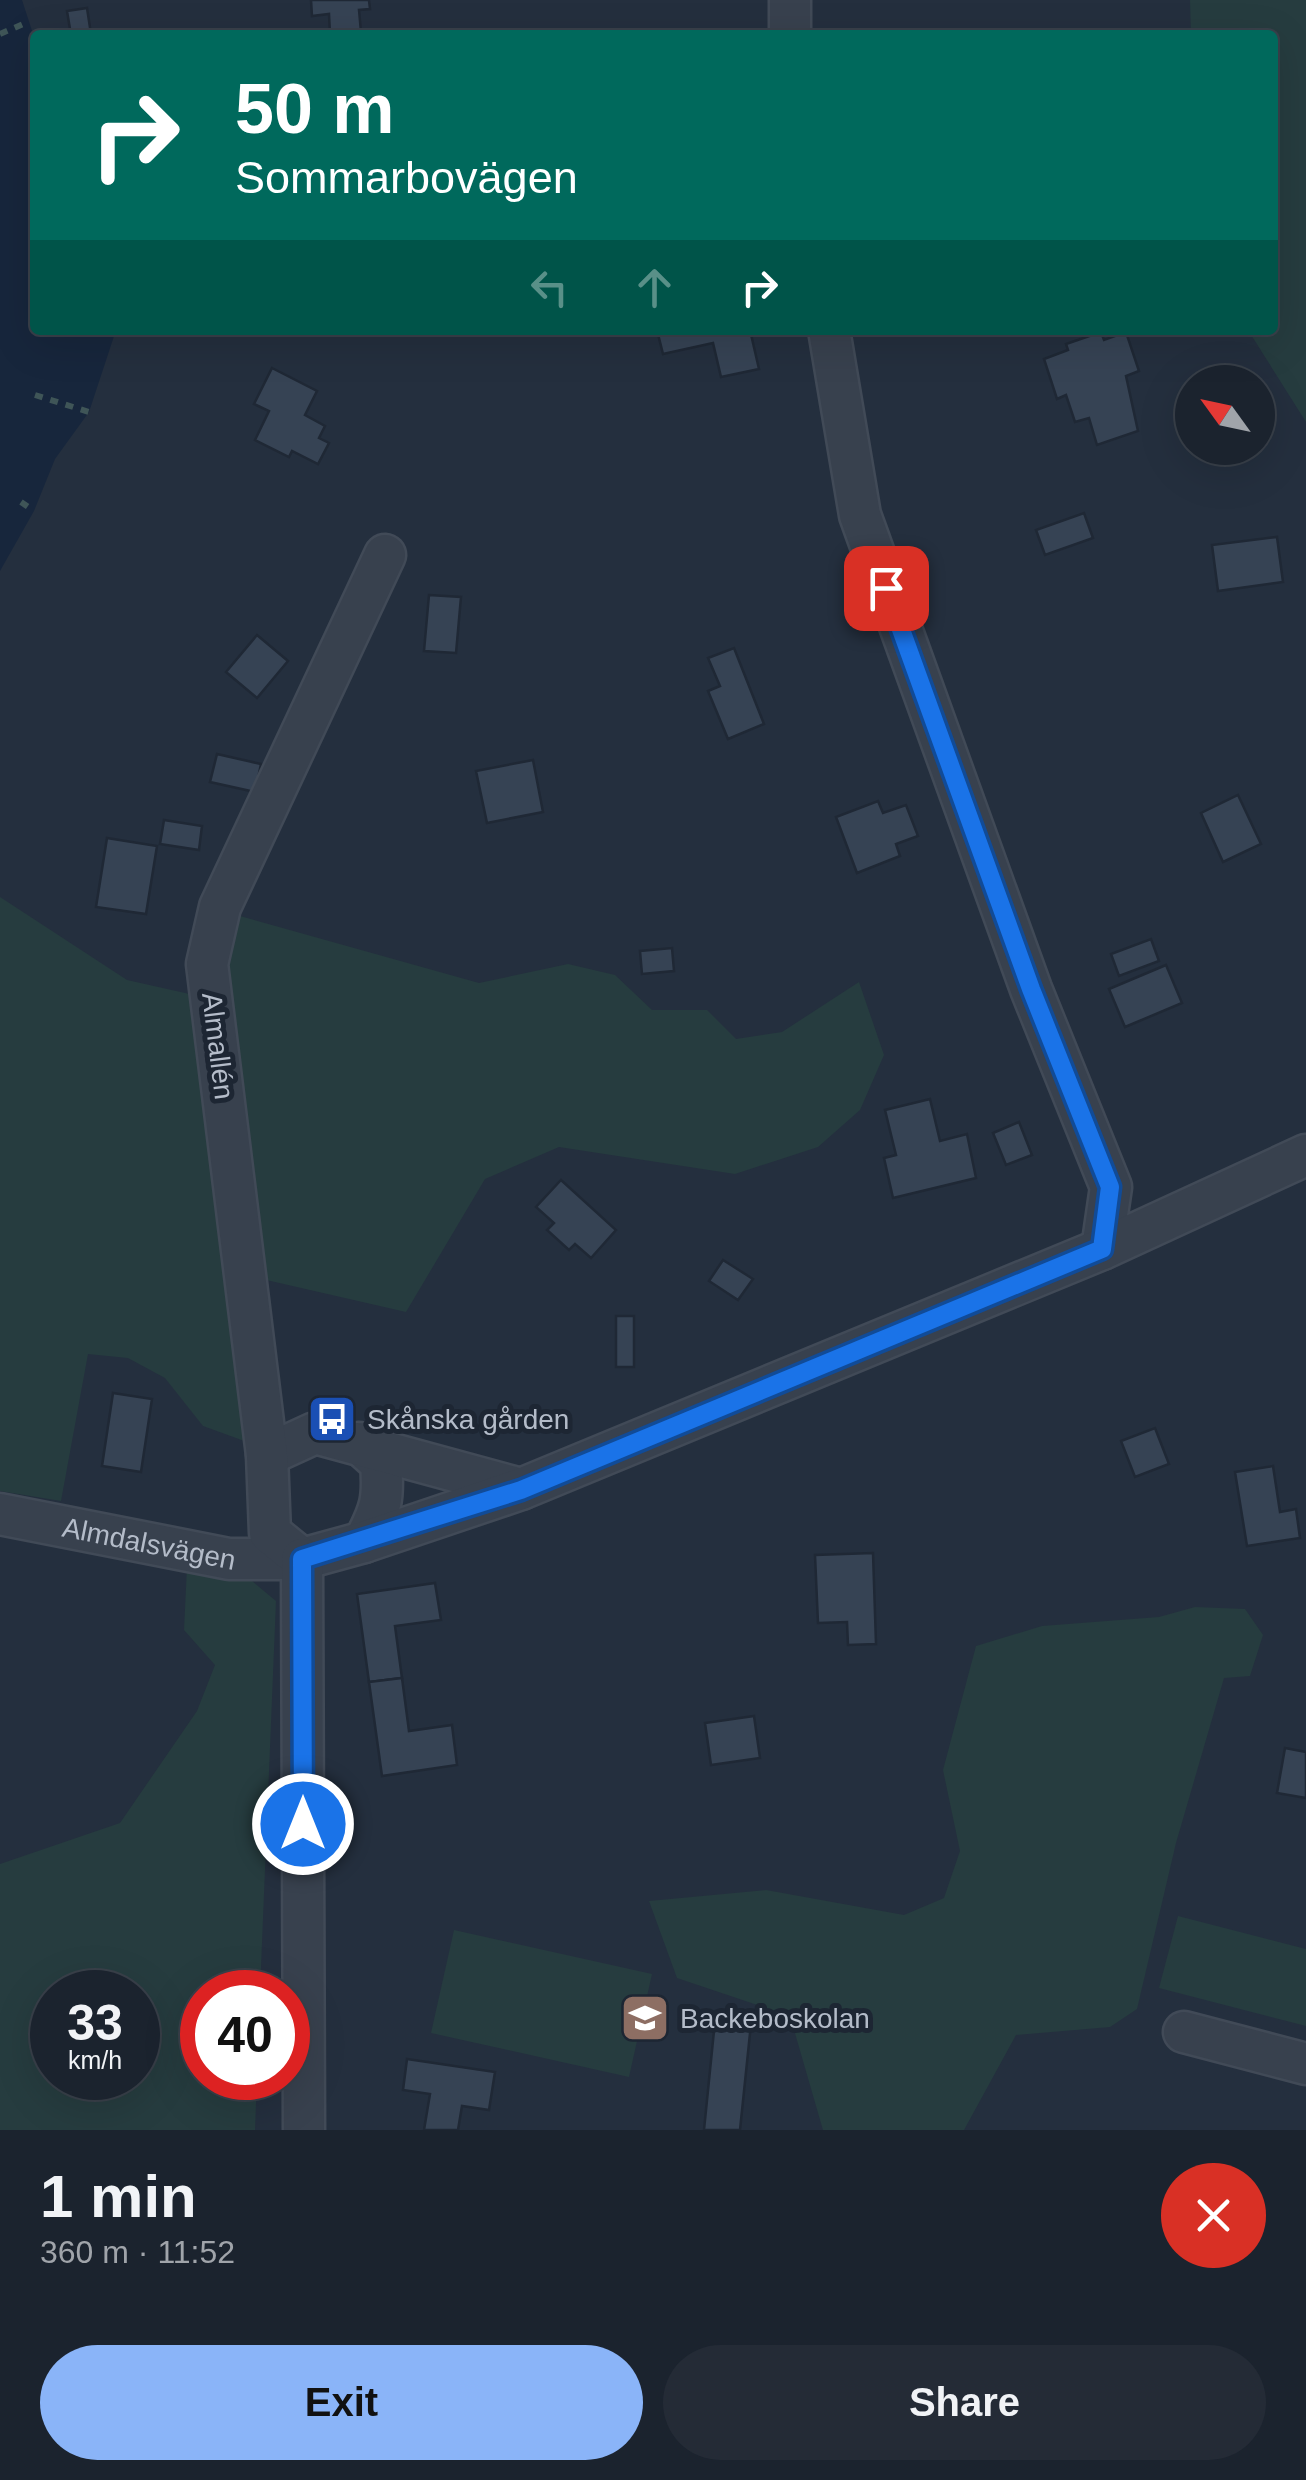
<!DOCTYPE html>
<html lang="en">
<head>
<meta charset="utf-8">
<style>
  :root { --surface:#1b232e; --page:#242b36; --text:#f1f3f6; --muted:#a0a4aa; --line:#39404a; --accent:#8ab4f8 }
  body { margin:0; font-family:Helvetica,sans-serif; background:var(--page); color:var(--text); height:100vh; display:flex; flex-direction:column; font-size:38px; white-space:nowrap }
  * { box-sizing:border-box; margin:0 }
  p { font-size:32px; color:var(--muted) }
  .icon { flex:none; width:55px; height:55px; fill:none; stroke:currentColor; stroke-width:2; stroke-linecap:round; stroke-linejoin:round }
  .map { position:relative; height:2130px; overflow:hidden }
  .side { display:flex; flex-direction:column; background:var(--surface); flex:1 }
  .side>* { flex:none }
  .hud { position:absolute; left:30px; top:30px; width:1248px; height:305px; border-radius:10px; box-shadow:0 10px 40px #0002,0 0 0 2px var(--line); background:#00695c; color:#fff; overflow:hidden }
  .needle { width:65px; rotate:303deg }
  .controls { position:absolute; left:1175px; top:365px; display:grid; gap:20px }
  .controls a { display:grid; place-items:center; width:100px; height:100px; border-radius:50%; background:var(--surface); box-shadow:0 10px 40px #0002,0 0 0 2px var(--line); font-size:50px }
  .speed { position:absolute; left:30px; top:1970px; display:flex; gap:20px; font-size:50px; font-weight:700; text-align:center }
  .speed>* { display:grid; place-content:center; width:130px; height:130px; border-radius:50%; background:var(--surface); box-shadow:0 10px 40px #0002,0 0 0 2px var(--line); line-height:1 }
  .speed small { font-size:25px; font-weight:400 }
  .speed .limit { border:15px solid #d22; background:#fff; color:#111 }
  .pin { position:absolute; display:grid; place-items:center; width:85px; height:85px; color:#fff; margin:-42px; border-radius:20px; box-shadow:0 5px 15px #0006 }
  .me { position:absolute; width:110px; margin:-55px; rotate:0deg; stroke-linejoin:round; filter:drop-shadow(0 0 8px #0008) }
  .turn { display:flex; align-items:center; gap:35px; height:210px; padding:0 40px; font-size:45px }
  .turn .icon { width:130px; height:130px; stroke-width:2.5 }
  .turn b { display:block; font-size:70px; line-height:85px }
  .lanes { display:flex; align-items:center; height:95px; padding:0 40px; background:#0003; justify-content:center; gap:50px; direction:ltr }
  .lanes .off { opacity:.35 }
  .round { display:grid; place-items:center; flex:none; width:105px; height:105px; border-radius:52px; background:var(--page) }
  .headline { display:flex; align-items:center; justify-content:space-between; height:170px; padding:0 40px }
  h1 { font-size:60px; font-weight:600; line-height:75px }
  .cta { display:flex; gap:20px; margin-top:auto; padding:20px 40px }
  .cta a { flex:1; height:115px; border-radius:60px; background:var(--accent); color:#111; font-size:40px; font-weight:600; line-height:115px; text-align:center }
  .cta a+a { background:var(--page); color:var(--text) }
  .map>svg:first-child { display:block }
  .green { fill:#263c3f; fill-rule:evenodd }
  .water { fill:#17263c }
  .building { fill:#364354; stroke:#1f2835; stroke-width:2.5 }
  .lines { fill:none; stroke-linecap:round; stroke-linejoin:round }
  .minor-casing { stroke:#414a57; stroke-width:45 }
  .path { stroke:#3f5557; stroke-width:6; stroke-dasharray:8 8; stroke-linecap:butt }
  .minor { stroke:#38414e; stroke-width:40 }
  .route-casing { stroke:#114b97; stroke-width:25 }
  .route { stroke:#1a73e8; stroke-width:18 }
  .labels { text-anchor:middle; dominant-baseline:central; stroke-width:10; stroke-linejoin:round; paint-order:stroke }
  .street-label { font-size:28px; fill:#b4bcc9; stroke:#1d2633 }
  .poi-label { font-size:28px; fill:#b4bcc9; stroke:#1d2633; text-anchor:start }
</style>
</head>
<body>
<div class="map">
<svg width="1306" height="2130" viewBox="0 0 1306 2130">
  <rect width="100%" height="100%" fill="#242f3e"/>
  <g class="green">
    <path d="M1190,0H1306V422L1248,330H1272V35H1191Z"/>
    <path d="M0,897L127,980L194,995L247,1442L203,1426L165,1378L128,1358L88,1354L61,1501L0,1491Z"/>
    <path d="M240,916L479,983L568,964L615,975L652,1010H707L736,1039L782,1032L859,982L884,1055L860,1110L818,1147L735,1174L559,1147L485,1179L406,1312L262,1279L222,968Z"/>
    <path d="M187,1567L246,1576L276,1601L260,1992H202V2078H257L255,2130H0V1864L120,1823L197,1711L215,1665L184,1630ZM52,1992H138V2078H52Z"/>
    <path d="M1195,1607L1245,1609L1263,1635L1250,1676L1224,1678L1176,1843L1137,2009L1110,2027L1016,2035L964,2130H823L790,2016L677,1978L649,1901L766,1890L904,1915L944,1898L960,1851L943,1770L976,1646L1042,1626L1159,1617Z"/>
    <path d="M1178,1916L1306,1949V2026L1159,1988Z"/>
    <path d="M454,1930L652,1974L629,2077L431,2033Z"/>
  </g>
  <path class="water" d="M0,0H22L35,40V330H116L89,412L55,459L34,511L0,571Z"/>
  <g class="building">
    <path d="M311,0H369L370,9L359,10L361,32L330,34L329,14L312,16Z"/>
    <path d="M87,8L91,34L71,35L67,11Z"/>
    <path d="M657,330H750L759,369L721,377L713,343L663,354Z"/>
    <path d="M1101,332L1104,340L1126,332L1139,371L1126,376L1138,431L1097,445L1089,418L1075,422L1066,395L1057,399L1044,359L1068,350L1066,344Z"/>
    <path d="M272,368L317,391L305,415L325,426L319,438L329,443L318,464L292,451L289,457L255,440L269,411L254,404Z"/>
    <path d="M1084,513L1093,538L1045,555L1036,530Z"/>
    <path d="M1277,537L1283,582L1218,591L1212,545Z"/>
    <path d="M429,595L461,597L456,653L424,651Z"/>
    <path d="M257,635L288,661L257,698L226,672Z"/>
    <path d="M734,648L764,724L728,739L708,691L720,686L708,658Z"/>
    <path d="M217,754L261,764L255,792L210,782Z"/>
    <path d="M533,760L543,812L487,823L476,771Z"/>
    <path d="M1238,795L1261,844L1223,862L1201,813Z"/>
    <path d="M878,801L883,813L906,805L918,836L896,844L900,856L857,873L836,817Z"/>
    <path d="M164,820L202,826L199,850L160,844Z"/>
    <path d="M107,838L157,846L146,914L96,907Z"/>
    <path d="M1151,939L1159,961L1119,976L1111,954Z"/>
    <path d="M672,948L674,971L642,974L640,951Z"/>
    <path d="M1166,965L1182,1003L1125,1027L1109,989Z"/>
    <path d="M930,1099L940,1141L967,1134L976,1178L893,1198L884,1158L896,1155L885,1110Z"/>
    <path d="M1019,1122L1032,1155L1006,1165L993,1133Z"/>
    <path d="M561,1180L616,1230L591,1258L575,1244L569,1250L547,1230L554,1223L536,1207Z"/>
    <path d="M723,1260L753,1279L738,1300L709,1281Z"/>
    <rect x="616" y="1316" width="18" height="51"/>
    <path d="M113,1393L152,1399L141,1472L102,1466Z"/>
    <path d="M1155,1428L1169,1464L1135,1477L1121,1441Z"/>
    <path d="M1273,1466L1280,1512L1296,1509L1300,1538L1247,1546L1235,1472Z"/>
    <path d="M873,1553L876,1644L848,1645L847,1622L818,1623L815,1555Z"/>
    <path d="M435,1583L441,1620L395,1626L402,1678L369,1682L357,1594Z"/>
    <path d="M402,1678L409,1731L452,1725L457,1765L382,1776L369,1682Z"/>
    <path d="M754,1716L760,1758L711,1765L705,1723Z"/>
    <path d="M1285,1748L1306,1752V1798L1277,1793Z"/>
    <path d="M716,2011L752,2014L740,2130H704Z"/>
    <path d="M407,2059L495,2072L489,2110L462,2106L458,2130H424L430,2094L403,2090Z"/>
  </g>
  <g class="lines">
    <g class="minor-casing">
      <g id="minor">
        <path d="M790,35V0"/>
        <path d="M829,330L860,515L1031,989L1111,1187L1102,1249"/>
        <path d="M359,1443L381,1463C384,1499 381,1510 364,1542"/>
        <path d="M267,1455L315,1433L521,1489"/>
        <path id="s1" d="M0,1514L229,1559H302L364,1542L521,1489L1102,1249L1306,1155"/>
        <path d="M302,1559L270,1533L267,1455L207,964L220,907L385,555"/>
        <path d="M302,1559L304,2130"/>
        <path d="M1184,2032L1306,2064"/>
      </g>
    </g>
    <g class="path">
      <path d="M0,34L28,22"/>
      <path d="M35,395L89,412"/>
      <path d="M21,502L34,511"/>
    </g>
    <use href="#minor" class="minor"/>
  </g>
  <g class="lines">
    <g class="route-casing">
      <path id="route" d="M303,1824L302,1559L521,1490L1102,1249L1110,1187L1031,989L886,588"/>
    </g>
    <use href="#route" class="route"/>
  </g>
  <defs>
    <g id="bus-square" transform="scale(2.5)"><rect x="-9" y="-9" width="18" height="18" rx="4" fill="#1a4fb4" stroke="#1d2633"/><path d="M-5-6H5V4H4V6H2V4H-2V6H-4V4H-5ZM-3.5-4V0h7V-4ZM-3.5 1.2v1.5H-2V1.2ZM2 1.2v1.5H3.5V1.2Z" fill="#fff"/></g>
    <g id="school-square" transform="scale(2.5)"><rect x="-9" y="-9" width="18" height="18" rx="4" fill="#8d6e63" stroke="#1d2633"/><path d="M0-5L7-2L0 1L-7-2ZM-4 1L0 2.5L4 1V4Q0 6-4 4Z" fill="#fff"/></g>
  </defs>
  <g fill-rule="evenodd">
    <use href="#bus-square" x="332" y="1419"/>
    <use href="#school-square" x="645" y="2018"/>
  </g>
  <g class="labels">
    <g class="street-label">
      <text transform="translate(218 1046) rotate(83)">Almallén</text>
      <text stroke="none"><textPath href="#s1" startOffset="152">Almdalsvägen</textPath></text>
    </g>
    <g class="poi-label">
      <text x="367" y="1419">Skånska gården</text>
      <text x="680" y="2018">Backeboskolan</text>
    </g>
  </g>
</svg>
<div class="controls">
<a><svg class="needle" viewBox="-14 -14 28 28"><path d="M0-13l5 13h-10z" fill="#e53935"/><path d="M0 13l5-13h-10z" fill="#a0a4aa"/></svg></a>
</div>
<div class="speed"><div>33<small>km/h</small></div><div class="limit">40</div></div>
<div class="pin" style="left:886px;top:588px;background:#d93025"><svg class="icon" aria-label="arrive" viewBox="0 0 24 24"><path d="M6 21V4h12l-3 4 3 4H6"/></svg></div>
<svg class="me" style="left:303px;top:1824px" viewBox="-20 -20 40 40"><circle r="17" fill="#1a73e8" stroke="#fff" stroke-width="3"/><path d="M0-11L8 9 0 5-8 9z" fill="#fff"/></svg>
<div class="hud">
<div class="turn"><svg class="icon" aria-label="right" viewBox="0 0 24 24"><path d="M7 20v-9h11M14 6l5 5-5 5"/></svg><div><b>50 m</b>Sommarbovägen</div></div>
<div class="lanes"><svg class="icon off" aria-label="left" viewBox="0 0 24 24"><path d="M17 20v-9H6M10 6l-5 5 5 5"/></svg><svg class="icon off" aria-label="ahead" viewBox="0 0 24 24"><path d="M12 20V5M6 11l6-6 6 6"/></svg><svg class="icon" aria-label="right" viewBox="0 0 24 24"><path d="M7 20v-9h11M14 6l5 5-5 5"/></svg></div>
</div>
</div>
<section class="side">
<div class="headline"><div><h1>1 min</h1><p>360 m · 11:52</p></div><a class="round" style="background:#d93025;color:#fff"><svg class="icon" aria-label="close" viewBox="0 0 24 24"><path d="M6 6l12 12M18 6L6 18"/></svg></a></div>
<div class="cta"><a>Exit</a><a>Share</a></div>
</section>
</body>
</html>
